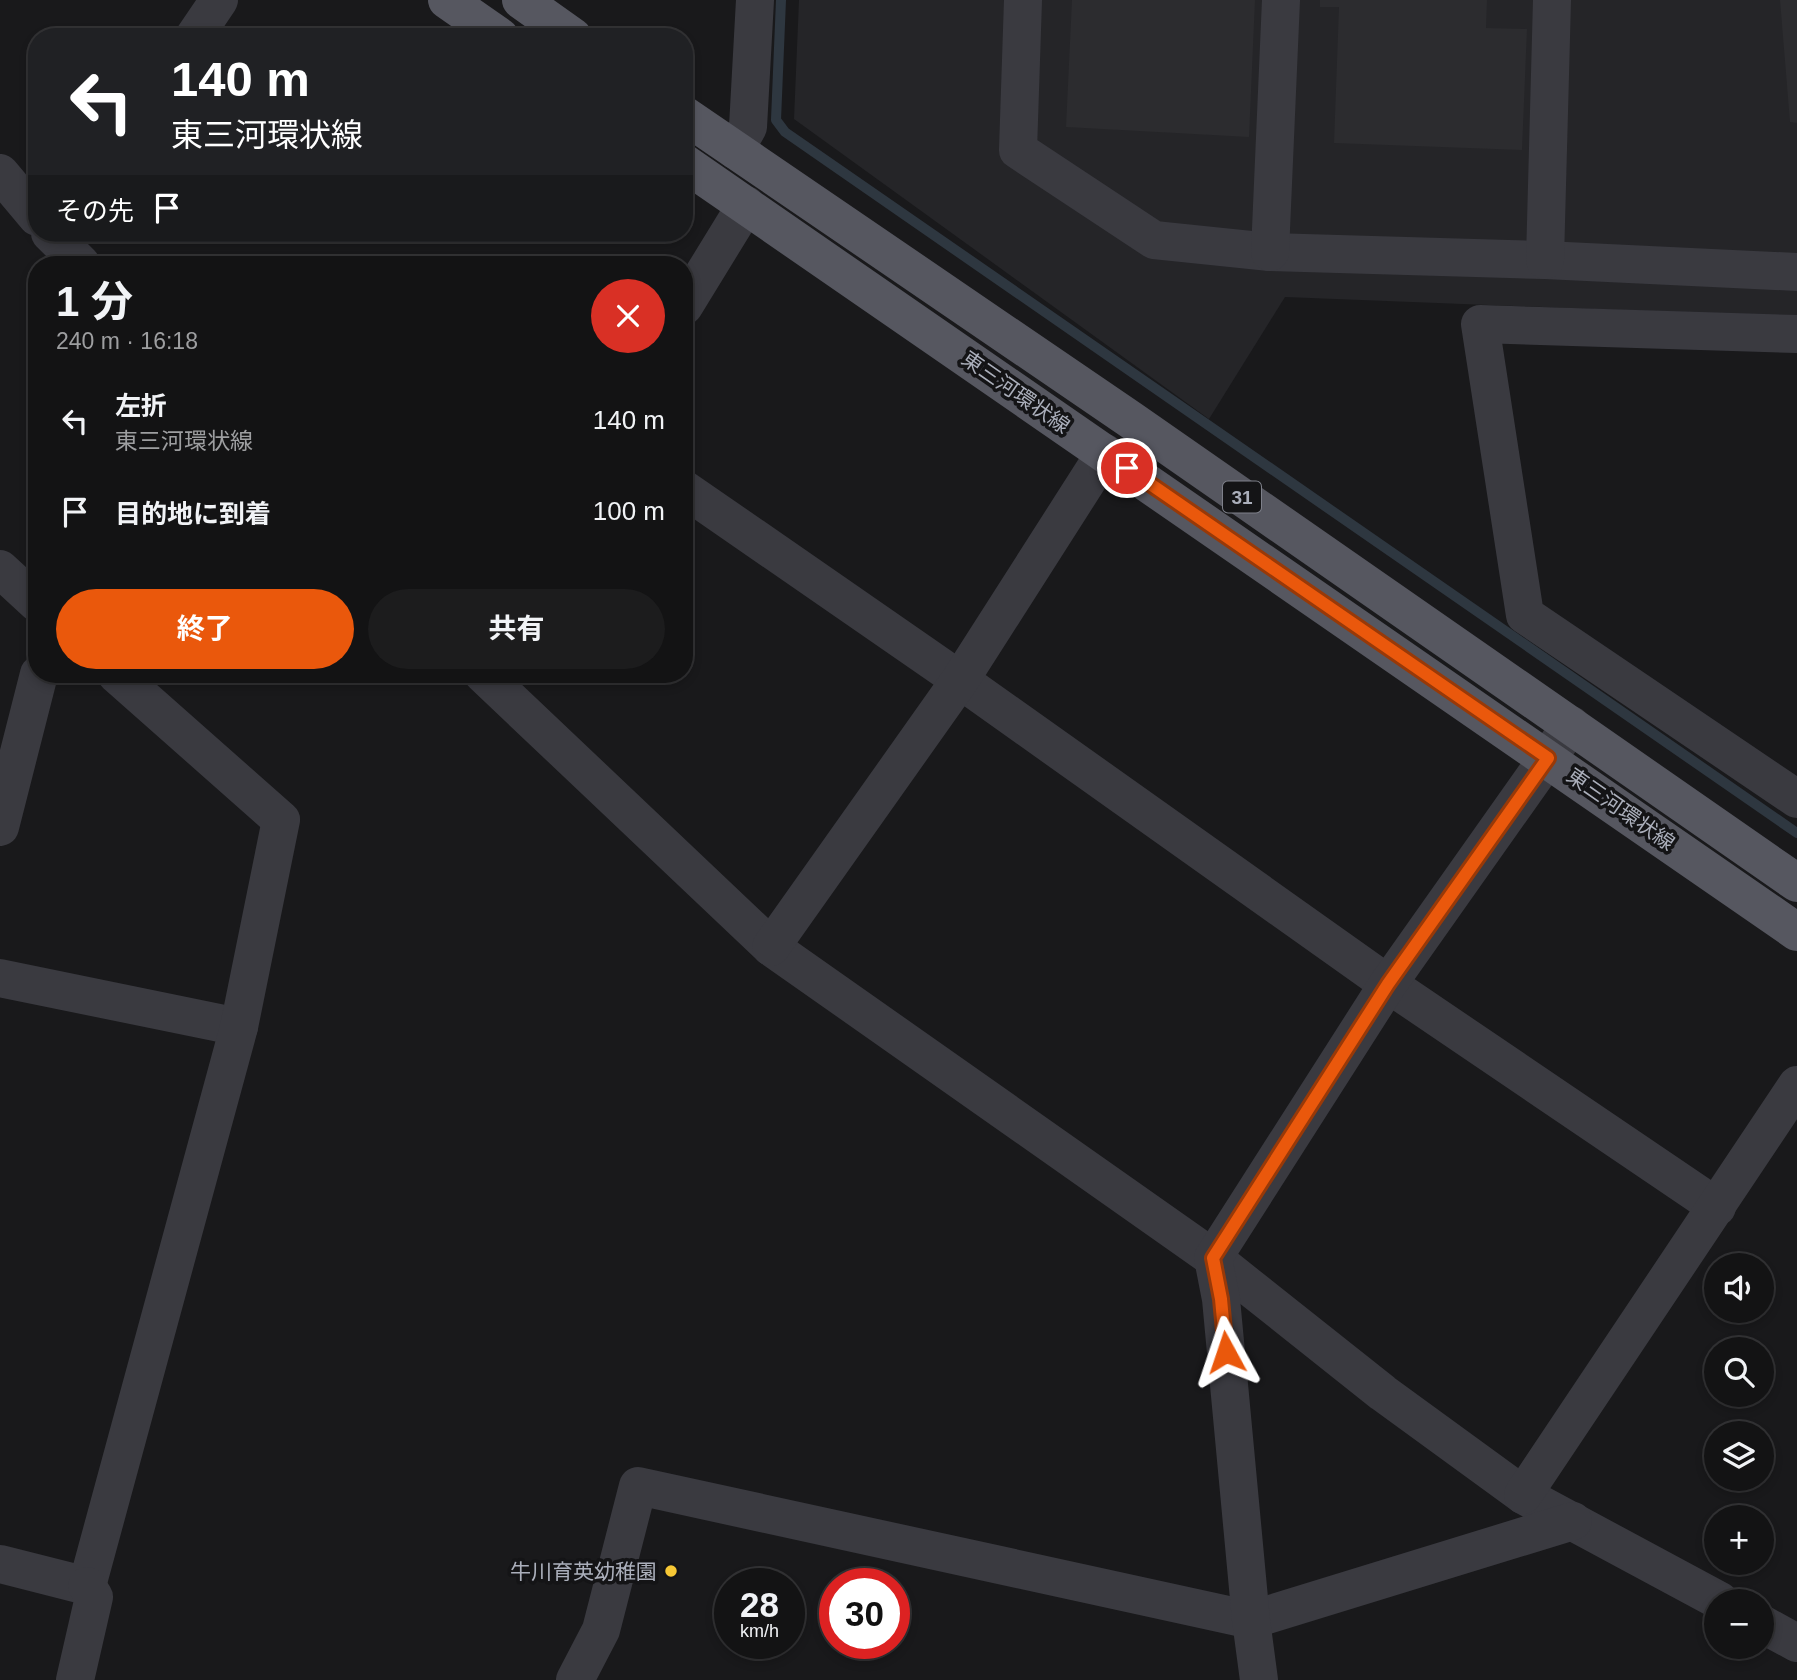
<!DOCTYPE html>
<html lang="ja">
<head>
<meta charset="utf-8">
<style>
  :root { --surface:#131314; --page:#1c1c1d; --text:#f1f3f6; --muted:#9d9ea0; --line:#323234; --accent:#ea580c }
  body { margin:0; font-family:Helvetica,"Noto Sans JP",sans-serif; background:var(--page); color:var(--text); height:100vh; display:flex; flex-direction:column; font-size:26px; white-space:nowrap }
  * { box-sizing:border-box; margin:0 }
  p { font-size:23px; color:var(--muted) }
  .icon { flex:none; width:38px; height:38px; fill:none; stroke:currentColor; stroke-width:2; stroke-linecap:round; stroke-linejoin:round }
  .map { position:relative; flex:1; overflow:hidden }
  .details { position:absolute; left:28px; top:256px; width:665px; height:427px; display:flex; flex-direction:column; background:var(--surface); border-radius:28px; box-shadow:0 4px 10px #0003,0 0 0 2px var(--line) }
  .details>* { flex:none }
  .hud { position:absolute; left:28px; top:28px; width:665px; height:214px; border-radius:28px; box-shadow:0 4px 10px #0003,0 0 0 2px var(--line); background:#202124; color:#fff; overflow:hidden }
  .controls { position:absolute; left:1704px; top:1253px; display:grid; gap:14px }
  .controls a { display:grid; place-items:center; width:70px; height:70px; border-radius:50%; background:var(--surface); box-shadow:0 4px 10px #0003,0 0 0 2px var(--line); font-size:35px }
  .speed { position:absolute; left:714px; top:1568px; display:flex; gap:14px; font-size:35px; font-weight:700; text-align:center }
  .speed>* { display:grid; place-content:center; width:91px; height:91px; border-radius:50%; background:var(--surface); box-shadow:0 4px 10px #0003,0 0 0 2px var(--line); line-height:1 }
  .speed small { font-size:18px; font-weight:400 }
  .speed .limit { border:10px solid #d22; background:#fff; color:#111 }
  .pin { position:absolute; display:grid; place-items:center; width:60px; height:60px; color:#fff; margin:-30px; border:4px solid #fff; border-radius:50%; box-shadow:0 2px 7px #0007 }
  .me { position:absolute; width:77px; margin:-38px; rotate:355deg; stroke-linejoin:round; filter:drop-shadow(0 0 5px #0008) }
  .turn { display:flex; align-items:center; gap:24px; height:147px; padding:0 28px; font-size:32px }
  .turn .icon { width:91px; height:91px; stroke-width:2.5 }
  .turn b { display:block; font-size:49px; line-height:60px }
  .then { display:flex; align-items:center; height:66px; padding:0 28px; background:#0003; gap:14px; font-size:26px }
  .round { display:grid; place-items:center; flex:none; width:74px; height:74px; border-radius:37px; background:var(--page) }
  .overview { display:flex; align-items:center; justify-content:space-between; height:119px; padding:0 28px }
  h1 { font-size:42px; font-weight:700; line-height:52px }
  .primary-button { display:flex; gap:14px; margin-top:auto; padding:14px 28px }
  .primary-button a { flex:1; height:80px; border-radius:42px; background:var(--accent); color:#fff; font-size:28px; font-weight:700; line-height:80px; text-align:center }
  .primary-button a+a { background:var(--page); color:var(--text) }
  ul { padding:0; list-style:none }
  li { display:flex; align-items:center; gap:21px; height:91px; padding:0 28px }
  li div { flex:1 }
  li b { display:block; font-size:26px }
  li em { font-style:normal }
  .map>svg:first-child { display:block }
  .built { fill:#252528 }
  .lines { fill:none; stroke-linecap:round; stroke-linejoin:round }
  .stream { stroke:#2e3740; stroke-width:10 }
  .building { fill:#2c2c2f }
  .minor { stroke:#3a3a40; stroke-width:38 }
  .major { stroke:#565760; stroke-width:38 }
  .route-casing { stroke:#983908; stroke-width:18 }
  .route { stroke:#ea580c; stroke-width:12 }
  .poi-dot { fill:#f7c835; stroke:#141416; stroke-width:2.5 }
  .labels { text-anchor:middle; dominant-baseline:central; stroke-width:7; stroke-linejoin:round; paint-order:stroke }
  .shield { fill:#141416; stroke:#7e808a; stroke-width:2 }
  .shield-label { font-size:19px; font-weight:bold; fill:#abafbb }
  .street-label { font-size:21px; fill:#abafbb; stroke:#141416 }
  .poi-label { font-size:21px; fill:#abafbb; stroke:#141416; text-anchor:end }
</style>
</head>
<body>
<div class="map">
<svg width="1797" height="1680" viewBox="0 0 1797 1680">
  <rect width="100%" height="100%" fill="#19191b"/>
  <path class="built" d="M799,0H1797V317L1285,297L1209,419L794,119Z"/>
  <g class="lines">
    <path class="stream" d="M781,0L776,120L785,132L1797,833"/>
  </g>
  <g class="building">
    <path d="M1072,0H1255L1249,137L1066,127Z"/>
    <path d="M1320,0H1487L1486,28L1527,29L1522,150L1334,143L1339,7H1320Z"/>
    <path d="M1780,0H1797V123L1790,122Z"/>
  </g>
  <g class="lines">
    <g class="minor">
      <path d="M1023,0L1018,150L1154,240L1270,252L1545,260L1797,272"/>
      <path d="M194,37L219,0"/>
      <path d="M735,150L748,127L755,0"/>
      <path d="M0,173L37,217"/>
      <path d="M50,233L81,264"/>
      <path d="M1270,252L1281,0"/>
      <path d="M1545,260L1552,0"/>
      <path d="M684,306L746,205"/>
      <path d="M1797,334L1480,324L1525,615L1797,799"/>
      <path d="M684,489L960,680L1388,984L1717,1207"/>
      <path d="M0,569L37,603"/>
      <path d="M483,674L771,947L1213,1258L1383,1393L1523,1495L1720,1601"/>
      <path d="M0,827L39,674"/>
      <path d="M771,947L960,680L1105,453"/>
      <path d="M0,978L239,1027"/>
      <path d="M1523,1495L1797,1085"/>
      <path d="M0,1564L87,1586L239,1027L281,820L116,674"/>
      <path d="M1762,1624L1797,1643"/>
      <path d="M75,1680L94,1597L87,1586"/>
      <path d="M575,1680L601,1630L638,1486L1251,1620L1573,1521"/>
      <path d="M1259,1680L1251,1620L1221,1299L1213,1258L1388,984L1571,725"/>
    </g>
    <g class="major">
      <path d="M447,0L500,37"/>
      <path d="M521,0L573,37"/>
      <path d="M684,115L1131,420L1797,883"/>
      <path d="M684,163L1797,932"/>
    </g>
  </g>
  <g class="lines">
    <g class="route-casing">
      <path id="route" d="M1127,468L1548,758L1388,984L1213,1258L1221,1299L1226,1352"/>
    </g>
    <use href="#route" class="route"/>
  </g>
  <circle class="poi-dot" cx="671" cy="1571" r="7"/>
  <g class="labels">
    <rect class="shield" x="1223" y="481.5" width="38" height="31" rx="5"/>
    <g class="shield-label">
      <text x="1242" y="497">31</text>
    </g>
    <g class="street-label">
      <text transform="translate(1016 392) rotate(35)">東三河環状線</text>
      <text transform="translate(1621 809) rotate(35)">東三河環状線</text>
    </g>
    <g class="poi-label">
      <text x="657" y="1571">牛川育英幼稚園</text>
    </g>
  </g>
</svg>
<div class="controls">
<a><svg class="icon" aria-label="sound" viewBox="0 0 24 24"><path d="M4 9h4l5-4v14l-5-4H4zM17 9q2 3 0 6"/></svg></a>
<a><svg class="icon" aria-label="search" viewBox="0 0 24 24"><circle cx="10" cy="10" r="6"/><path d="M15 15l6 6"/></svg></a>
<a><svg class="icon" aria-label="layers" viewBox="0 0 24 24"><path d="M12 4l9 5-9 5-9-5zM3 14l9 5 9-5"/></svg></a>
<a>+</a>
<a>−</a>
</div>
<div class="speed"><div>28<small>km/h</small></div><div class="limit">30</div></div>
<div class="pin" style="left:1127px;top:468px;background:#d93025"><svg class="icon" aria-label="arrive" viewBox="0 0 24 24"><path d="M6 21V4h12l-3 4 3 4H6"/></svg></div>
<svg class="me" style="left:1226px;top:1352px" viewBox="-20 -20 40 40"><path d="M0-17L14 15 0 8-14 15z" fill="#ea580c" stroke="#fff" stroke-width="4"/></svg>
<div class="hud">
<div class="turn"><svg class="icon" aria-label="left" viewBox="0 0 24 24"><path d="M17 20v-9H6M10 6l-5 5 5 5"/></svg><div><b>140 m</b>東三河環状線</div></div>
<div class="then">その先<svg class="icon" aria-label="arrive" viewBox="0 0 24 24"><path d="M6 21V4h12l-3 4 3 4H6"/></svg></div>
</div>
<section class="details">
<div class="overview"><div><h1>1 分</h1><p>240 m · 16:18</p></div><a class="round" style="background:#d93025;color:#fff"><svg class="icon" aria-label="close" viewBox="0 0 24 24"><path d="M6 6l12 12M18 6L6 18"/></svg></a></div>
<ul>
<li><svg class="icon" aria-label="left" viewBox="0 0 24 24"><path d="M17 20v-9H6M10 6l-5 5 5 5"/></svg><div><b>左折</b><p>東三河環状線</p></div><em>140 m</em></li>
<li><svg class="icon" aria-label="arrive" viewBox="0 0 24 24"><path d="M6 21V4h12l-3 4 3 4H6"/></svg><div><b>目的地に到着</b></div><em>100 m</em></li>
</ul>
<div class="primary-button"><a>終了</a><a>共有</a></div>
</section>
</div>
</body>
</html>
